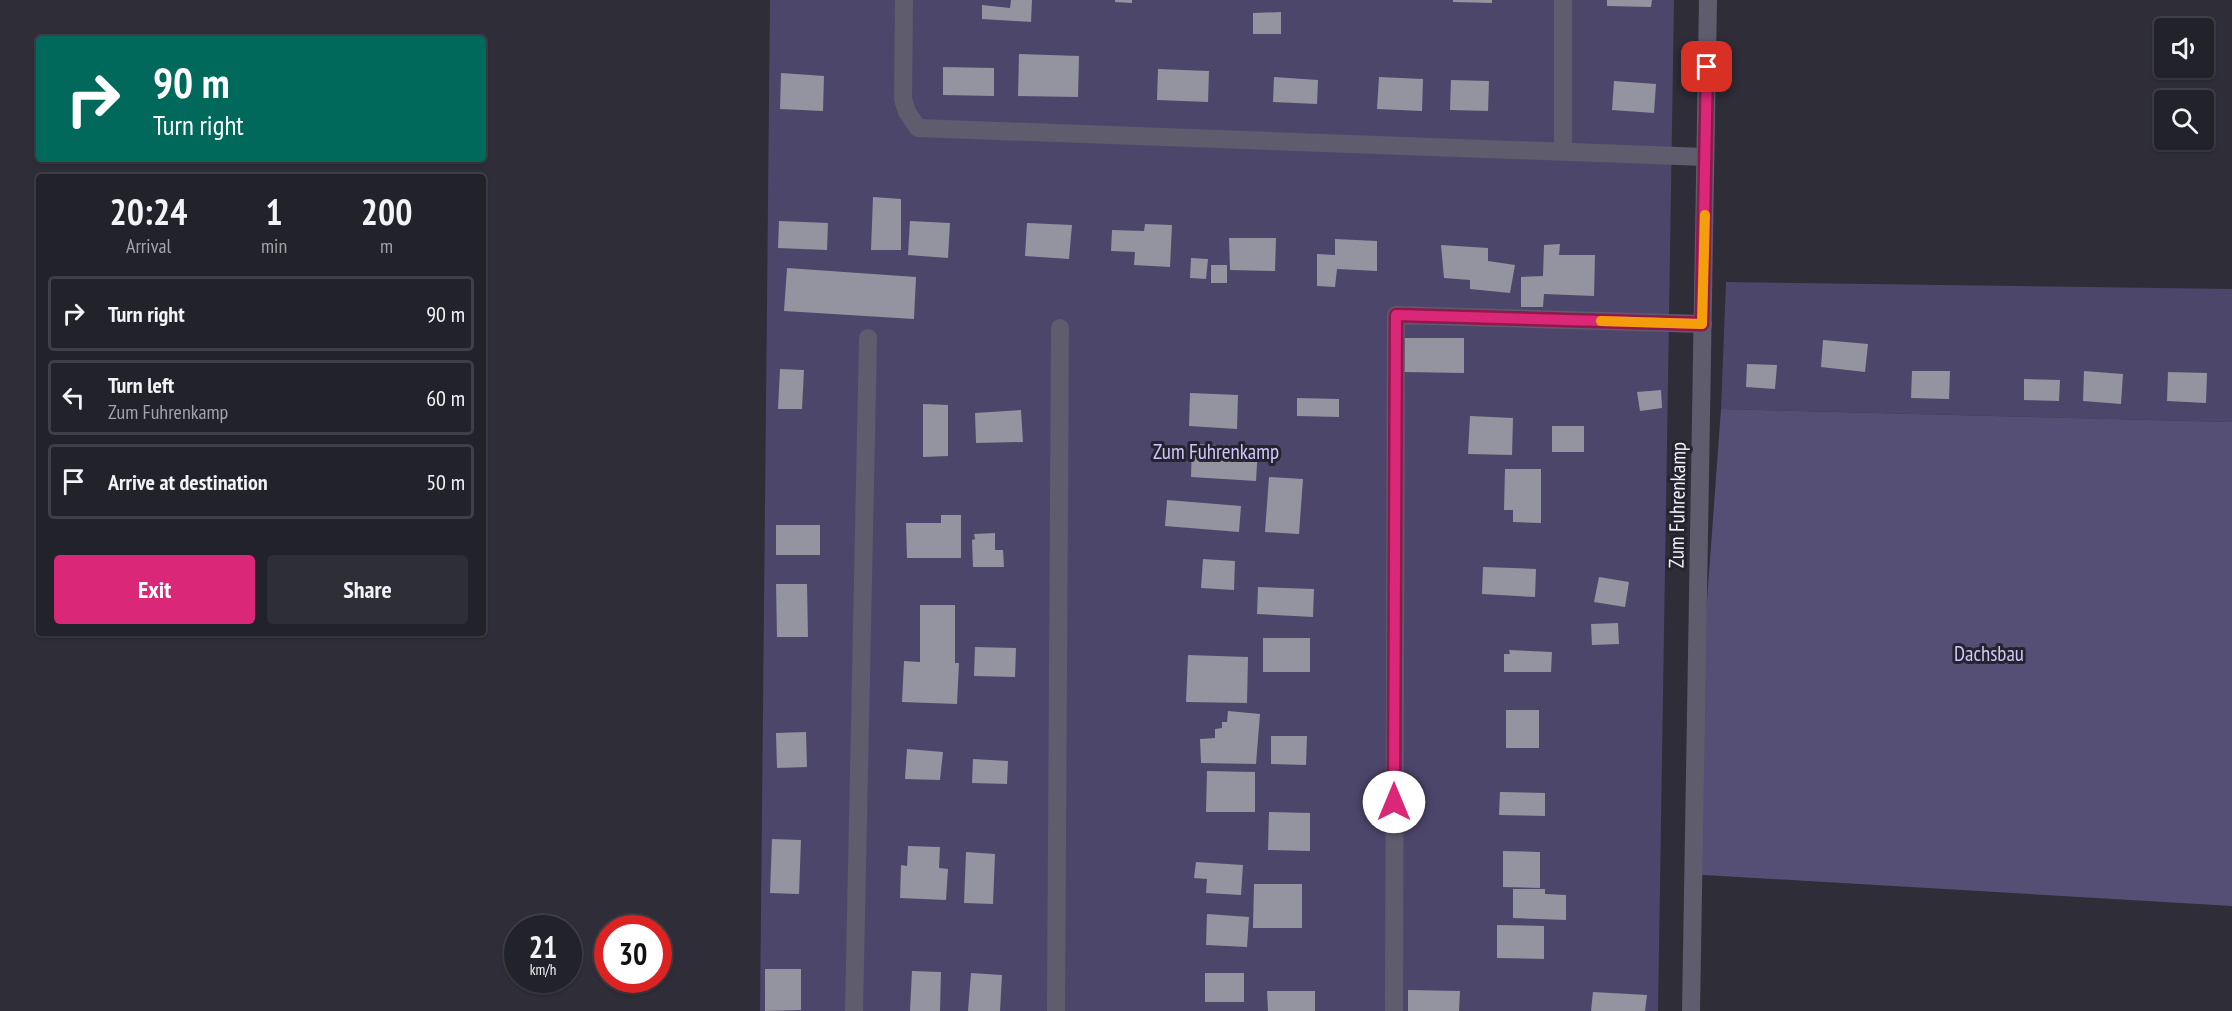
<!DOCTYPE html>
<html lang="en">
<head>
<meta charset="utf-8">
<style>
  :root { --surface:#22222a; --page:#2e2f36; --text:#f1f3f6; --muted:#a2a4a8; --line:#3f3f47; --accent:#db2777 }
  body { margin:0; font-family:"PT Sans Narrow",sans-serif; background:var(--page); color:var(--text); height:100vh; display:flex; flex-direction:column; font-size:22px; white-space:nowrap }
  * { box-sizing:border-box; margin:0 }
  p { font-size:20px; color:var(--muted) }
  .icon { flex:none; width:33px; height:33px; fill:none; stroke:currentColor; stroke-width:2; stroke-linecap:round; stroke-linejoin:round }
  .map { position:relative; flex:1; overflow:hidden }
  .drawer { position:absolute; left:36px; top:174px; width:450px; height:462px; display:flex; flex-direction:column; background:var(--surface); border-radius:6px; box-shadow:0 2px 4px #0004,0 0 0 2px var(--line) }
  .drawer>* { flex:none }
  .hud { position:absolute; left:36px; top:36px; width:450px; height:126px; border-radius:6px; box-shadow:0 2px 4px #0004,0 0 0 2px var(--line); background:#00695c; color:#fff; overflow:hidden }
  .buttons { position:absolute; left:2154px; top:18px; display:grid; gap:12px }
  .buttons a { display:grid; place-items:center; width:60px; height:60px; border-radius:6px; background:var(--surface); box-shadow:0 2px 4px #0004,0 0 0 2px var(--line); font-size:30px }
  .speed { position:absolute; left:504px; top:915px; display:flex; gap:12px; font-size:30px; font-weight:700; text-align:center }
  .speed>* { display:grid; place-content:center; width:78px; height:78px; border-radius:50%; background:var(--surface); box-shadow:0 2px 4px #0004,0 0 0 2px var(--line); line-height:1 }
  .speed small { font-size:15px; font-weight:400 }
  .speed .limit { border:9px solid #d22; background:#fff; color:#111 }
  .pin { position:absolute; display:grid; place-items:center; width:51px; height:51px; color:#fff; margin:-26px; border-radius:12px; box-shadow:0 3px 9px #0006 }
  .me { position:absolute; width:66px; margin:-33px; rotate:0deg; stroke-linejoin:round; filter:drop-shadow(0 0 4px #0008) }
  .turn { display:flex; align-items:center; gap:21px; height:126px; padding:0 18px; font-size:27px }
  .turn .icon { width:78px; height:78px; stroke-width:2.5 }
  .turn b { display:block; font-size:42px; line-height:51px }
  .eta { display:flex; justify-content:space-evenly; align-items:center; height:102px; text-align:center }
  .eta b { font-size:36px; font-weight:600; line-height:42px }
  .primary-button { display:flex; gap:12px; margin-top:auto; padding:12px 18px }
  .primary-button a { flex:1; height:69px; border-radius:6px; background:var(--accent); color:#fff; font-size:24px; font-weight:600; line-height:69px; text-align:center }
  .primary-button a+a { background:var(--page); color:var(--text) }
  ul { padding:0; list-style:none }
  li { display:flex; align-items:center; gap:18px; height:75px; margin:0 12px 9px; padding:0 6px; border:3px solid var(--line); border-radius:6px }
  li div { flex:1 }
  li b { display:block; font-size:22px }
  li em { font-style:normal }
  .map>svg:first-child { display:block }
  .green { fill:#4d466b }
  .forest { fill:#554e75 }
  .building { fill:#9493a0 }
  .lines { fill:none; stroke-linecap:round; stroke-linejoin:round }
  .minor { stroke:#5f5c6e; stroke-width:18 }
  .route-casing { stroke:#8e194d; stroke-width:15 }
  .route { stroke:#db2777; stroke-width:10 }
  .slow { stroke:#f59e0b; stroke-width:10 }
  .labels { text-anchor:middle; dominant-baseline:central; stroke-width:6; stroke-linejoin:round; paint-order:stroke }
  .park-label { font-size:21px; fill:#d0c7fd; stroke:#25232e }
  .street-label { font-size:21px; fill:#f3f2fa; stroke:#25232e }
</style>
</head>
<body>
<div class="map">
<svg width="2232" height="1011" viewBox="0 0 2232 1011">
  <rect width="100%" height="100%" fill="#2e2d38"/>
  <g class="green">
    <path d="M770,0H1674L1658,1011H760Z"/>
    <path d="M1726,282L2232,289V422L1721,409Z"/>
  </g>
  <path class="forest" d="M1721,409L2232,422V906L1687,874Z"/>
  <g class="building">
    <path d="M1011,0H1032L1031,22L982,19V5L1010,8Z"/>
    <path d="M1115,0H1132V3L1115,2Z"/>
    <path d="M1453,0H1492V3L1453,2Z"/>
    <path d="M1607,0H1652L1651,7L1607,6Z"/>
    <path d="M1281,12V34H1253V13Z"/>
    <path d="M1019,54L1079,56L1078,97L1018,96Z"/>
    <path d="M943,67L994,68V96L943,95Z"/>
    <path d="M1158,69L1209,71L1208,102L1157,100Z"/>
    <path d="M781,73L824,76L823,111L780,109Z"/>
    <path d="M1274,77L1318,80L1317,104L1273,102Z"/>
    <path d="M1379,77L1423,79L1422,111L1377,109Z"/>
    <path d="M1451,80L1489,81L1488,111L1450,110Z"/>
    <path d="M1614,81L1656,84L1654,113L1612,110Z"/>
    <path d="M873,197L901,199V250H871Z"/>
    <path d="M779,221L828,223L827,250L778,248Z"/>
    <path d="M910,221L950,223L948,258L908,255Z"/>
    <path d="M1027,223L1072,225L1069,259L1025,256Z"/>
    <path d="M1145,224L1172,225L1170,267L1134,265L1135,252L1111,251L1112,230L1144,231Z"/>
    <path d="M1229,238H1276L1275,271L1230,270Z"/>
    <path d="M1335,239L1377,241V271L1337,269L1335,287L1317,286V254L1335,255Z"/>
    <path d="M1560,244L1559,255H1595L1594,296L1544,294L1543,307H1521V277L1543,276L1544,245Z"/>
    <path d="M1441,245L1488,248V261L1515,265L1510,293L1470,289V280L1444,278Z"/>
    <path d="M1191,258L1208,259L1206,279L1190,278Z"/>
    <rect x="1211" y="265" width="16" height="18"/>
    <path d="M787,268L916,277L914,319L784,311Z"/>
    <path d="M1404,338H1464V373L1404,372Z"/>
    <path d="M1823,340L1868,344L1865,372L1821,367Z"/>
    <path d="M1747,364L1777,365L1775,389L1746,387Z"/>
    <path d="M780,369L804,370L802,409H778Z"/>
    <path d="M1912,371H1950L1949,399L1911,398Z"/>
    <path d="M2084,371L2123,374L2121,404L2083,401Z"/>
    <path d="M2168,372L2207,373L2206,403L2167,401Z"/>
    <path d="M2024,379L2060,380L2059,401L2024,400Z"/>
    <path d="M1661,390L1662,408L1640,411L1637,392Z"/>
    <path d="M1190,393L1238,395L1237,429L1189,426Z"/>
    <path d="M1297,398L1339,399V417L1297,416Z"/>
    <path d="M923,404L948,405V456L923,457Z"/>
    <path d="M1021,410L1023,442L976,443L975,413Z"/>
    <path d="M1470,416L1513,418L1512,455L1468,454Z"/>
    <rect x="1552" y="426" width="32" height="26"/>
    <path d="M1192,444L1258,447L1256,481L1191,477Z"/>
    <path d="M1505,469H1541V523L1513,522V510H1504Z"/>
    <path d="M1269,477L1303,479L1299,534L1265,532Z"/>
    <path d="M1167,500L1241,506L1239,532L1165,526Z"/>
    <path d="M941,515H961V558H907L906,523H941Z"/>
    <rect x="776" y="525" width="44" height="30"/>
    <path d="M995,533V550H1003L1004,567H973L972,540L975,539L974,534Z"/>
    <path d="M1203,559L1235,561L1234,590L1201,588Z"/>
    <path d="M1483,567L1536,569L1535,597L1482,594Z"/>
    <path d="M1599,577L1629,582L1625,607L1594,602Z"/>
    <path d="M776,584H807L808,637H777Z"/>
    <path d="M1258,587L1314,589L1313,617L1257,614Z"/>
    <path d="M920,605H955V663H959L957,704L902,702L904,661L920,662Z"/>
    <path d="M1618,623L1619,644L1592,645L1591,624Z"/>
    <rect x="1263" y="638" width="47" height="34"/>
    <path d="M975,647L1016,648L1015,677L974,676Z"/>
    <path d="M1509,650L1552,652L1551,672H1504V654H1510Z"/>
    <path d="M1188,655L1248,657L1247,703L1186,702Z"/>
    <rect x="1506" y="710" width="33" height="38"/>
    <path d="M1228,711L1260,714L1256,764L1201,763L1200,739L1215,738V729L1222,728V722H1227Z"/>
    <path d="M806,732L807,767L777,768L776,733Z"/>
    <path d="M1271,736H1307L1306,765L1271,764Z"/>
    <path d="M907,749L943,752L940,780L905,779Z"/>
    <path d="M973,759L1008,761L1007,784L972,783Z"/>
    <path d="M1207,771L1255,772V812H1206Z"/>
    <path d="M1500,792L1545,793V816L1499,815Z"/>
    <path d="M1269,812L1310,813V851L1268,850Z"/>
    <path d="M772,839L801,840L799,894L770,893Z"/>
    <path d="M908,846L940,847L939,868L948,869L946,900L900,898L901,865L907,866Z"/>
    <path d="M1503,851L1540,852V888L1503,887Z"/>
    <path d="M966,852L995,854L993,904L964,903Z"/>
    <path d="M1196,862L1243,865L1241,895L1206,893L1207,879L1194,878Z"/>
    <path d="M1254,884H1302V928H1253Z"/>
    <path d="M1513,889H1545V894L1566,895V920L1513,918Z"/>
    <path d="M1207,914L1249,917L1247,947L1206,945Z"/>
    <path d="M1497,925L1544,926V959L1497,958Z"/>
    <path d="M765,969H801V1010L765,1011Z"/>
    <path d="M912,971L941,972L940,1011H910Z"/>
    <path d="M971,973L1002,975L1000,1011H968Z"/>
    <rect x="1205" y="973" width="39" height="29"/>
    <path d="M1408,990L1460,991L1459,1011H1408Z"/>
    <path d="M1267,991H1315V1011H1268Z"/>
    <path d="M1593,992L1647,995L1645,1011H1591Z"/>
  </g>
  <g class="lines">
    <g class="minor">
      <path d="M904,0L903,99L907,112L918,128L1705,157"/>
      <path d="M1563,0V151"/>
      <path d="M854,1011L868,338"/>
      <path d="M1056,1011L1060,328"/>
      <path d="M1394,1011L1396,315L1703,324"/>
      <path d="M1691,1011L1708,0"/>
    </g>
  </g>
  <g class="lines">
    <g class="route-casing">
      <path id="route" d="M1394,802L1396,315L1702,324L1707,67"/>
    </g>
    <use href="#route" class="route"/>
    <path class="slow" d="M1601,321L1702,324L1705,215"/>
  </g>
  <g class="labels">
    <g class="park-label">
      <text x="1216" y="451">Zum Fuhrenkamp</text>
      <text x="1989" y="653">Dachsbau</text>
    </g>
    <g class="street-label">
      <text transform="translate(1677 505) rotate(-89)">Zum Fuhrenkamp</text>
    </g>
  </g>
</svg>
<div class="buttons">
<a><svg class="icon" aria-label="sound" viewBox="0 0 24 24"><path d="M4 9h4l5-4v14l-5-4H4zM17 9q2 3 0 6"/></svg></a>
<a><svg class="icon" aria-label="search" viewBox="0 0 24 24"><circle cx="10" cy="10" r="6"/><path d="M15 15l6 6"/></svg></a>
</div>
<div class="speed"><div>21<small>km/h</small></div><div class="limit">30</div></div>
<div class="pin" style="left:1707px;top:67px;background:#d93025"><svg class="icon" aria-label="arrive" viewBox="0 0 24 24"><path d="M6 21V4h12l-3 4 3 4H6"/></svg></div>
<svg class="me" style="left:1394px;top:802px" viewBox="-20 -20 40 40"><circle r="19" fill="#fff"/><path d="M0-13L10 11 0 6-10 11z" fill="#db2777"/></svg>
<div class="hud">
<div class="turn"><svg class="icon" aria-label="right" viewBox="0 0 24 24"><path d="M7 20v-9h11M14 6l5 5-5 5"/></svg><div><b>90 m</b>Turn right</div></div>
</div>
<section class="drawer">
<div class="eta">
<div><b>20:24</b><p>Arrival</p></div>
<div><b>1</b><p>min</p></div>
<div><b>200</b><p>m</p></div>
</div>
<ul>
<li><svg class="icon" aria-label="right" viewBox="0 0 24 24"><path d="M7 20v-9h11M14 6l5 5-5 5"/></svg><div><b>Turn right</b></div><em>90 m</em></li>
<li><svg class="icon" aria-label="left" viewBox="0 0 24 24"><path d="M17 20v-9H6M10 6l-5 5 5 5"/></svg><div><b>Turn left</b><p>Zum Fuhrenkamp</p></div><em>60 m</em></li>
<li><svg class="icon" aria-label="arrive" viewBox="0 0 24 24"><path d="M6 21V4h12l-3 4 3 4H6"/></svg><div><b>Arrive at destination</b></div><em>50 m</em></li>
</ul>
<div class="primary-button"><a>Exit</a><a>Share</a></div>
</section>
</div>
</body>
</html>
